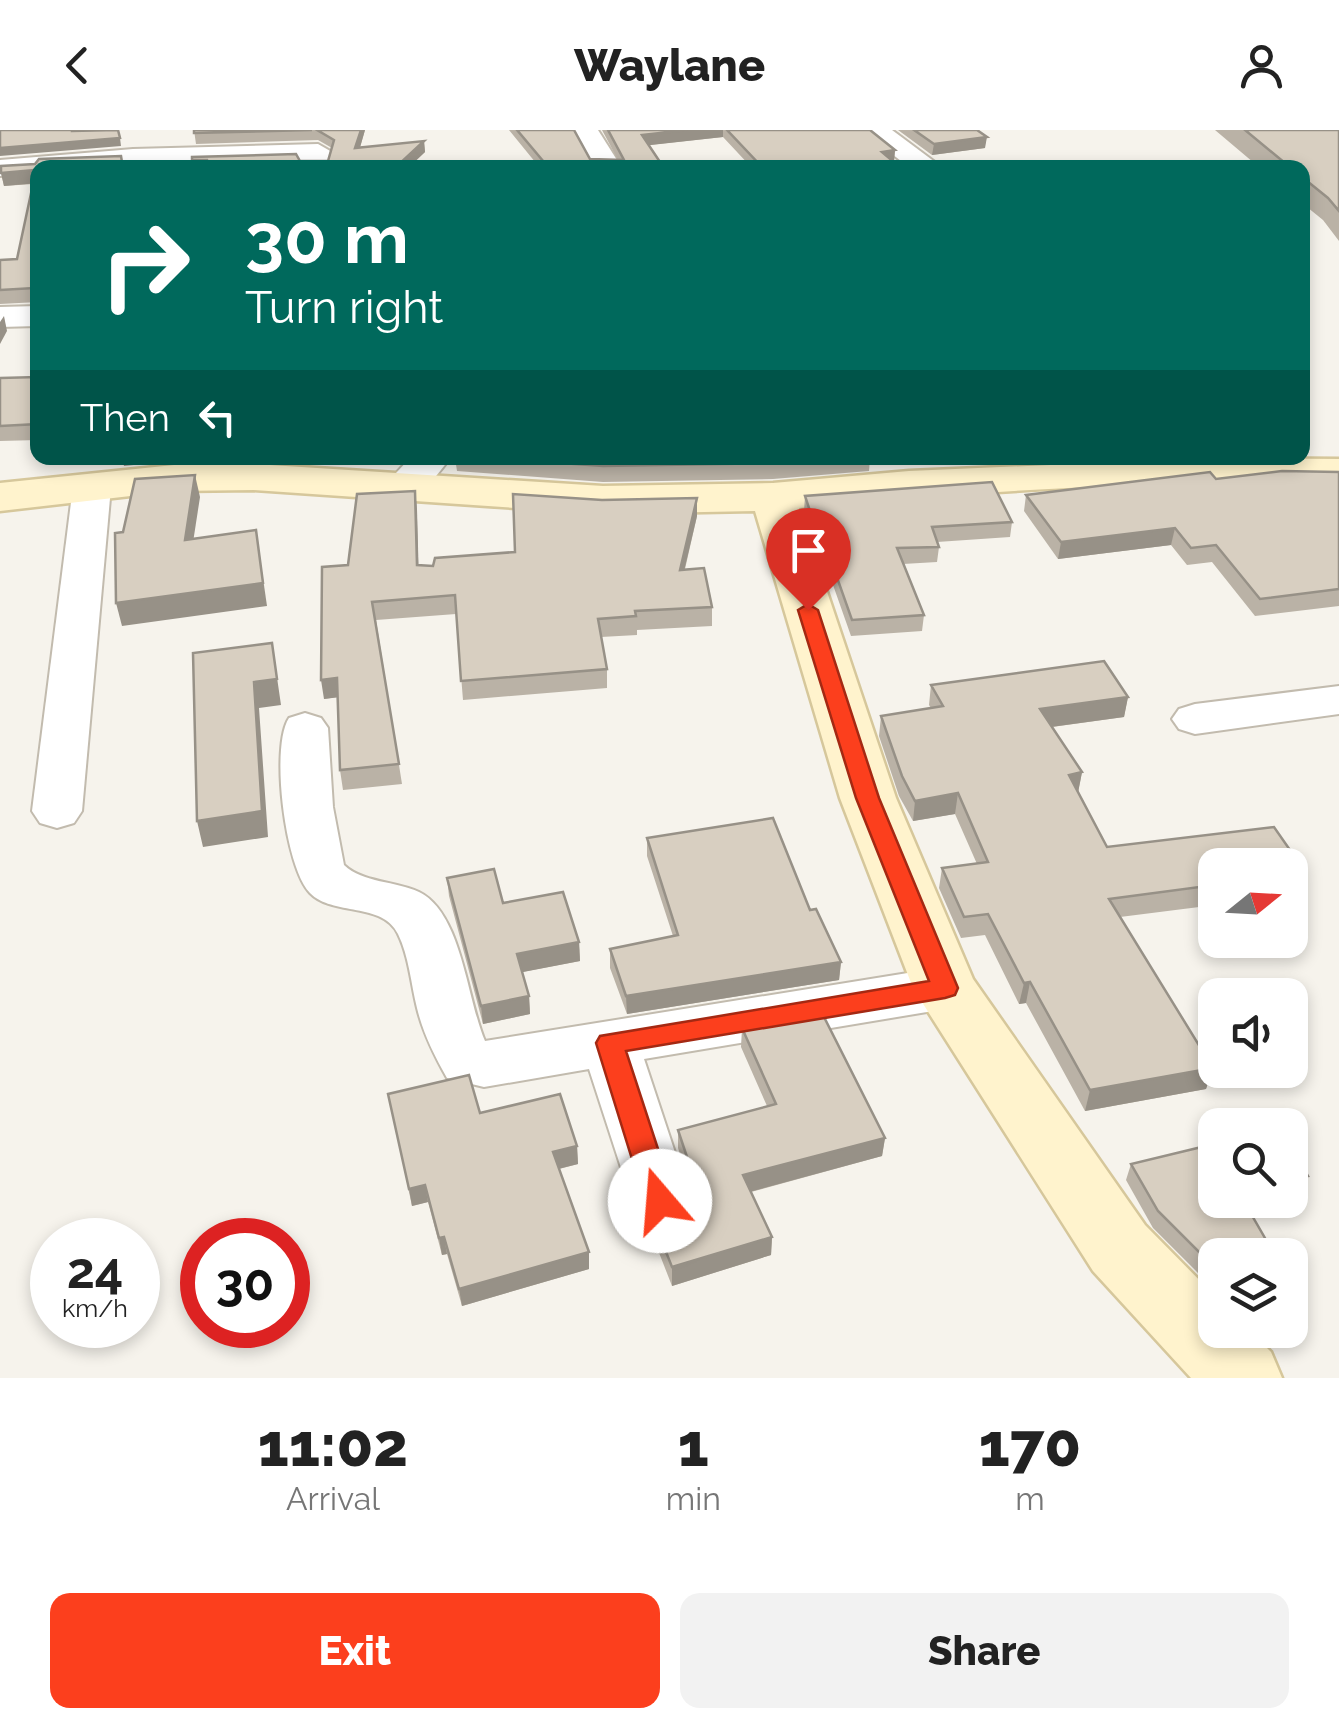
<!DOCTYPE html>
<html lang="en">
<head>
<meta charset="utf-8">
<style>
  :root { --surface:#fff; --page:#f2f2f2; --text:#222; --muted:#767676; --accent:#fc3f1d }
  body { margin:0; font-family:Raleway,sans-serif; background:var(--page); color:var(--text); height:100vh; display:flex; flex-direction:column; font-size:38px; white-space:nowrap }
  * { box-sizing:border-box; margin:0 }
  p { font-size:32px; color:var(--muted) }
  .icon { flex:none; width:55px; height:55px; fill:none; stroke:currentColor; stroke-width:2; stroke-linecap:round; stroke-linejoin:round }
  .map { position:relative; height:1248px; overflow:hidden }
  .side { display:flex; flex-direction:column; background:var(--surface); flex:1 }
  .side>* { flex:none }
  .banner { position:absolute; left:30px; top:30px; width:1280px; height:305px; border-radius:20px; box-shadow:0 5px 15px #0003; background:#00695c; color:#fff; overflow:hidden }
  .needle { width:65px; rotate:72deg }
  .tools { position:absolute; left:1198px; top:718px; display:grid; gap:20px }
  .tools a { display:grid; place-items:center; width:110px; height:110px; border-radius:20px; background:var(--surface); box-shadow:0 5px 15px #0003; font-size:50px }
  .speed { position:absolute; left:30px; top:1088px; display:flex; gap:20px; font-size:50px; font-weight:700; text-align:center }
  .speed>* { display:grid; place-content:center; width:130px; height:130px; border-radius:50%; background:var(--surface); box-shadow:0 5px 15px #0003; line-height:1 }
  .speed small { font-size:25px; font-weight:400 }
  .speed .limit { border:15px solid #d22; background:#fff; color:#111 }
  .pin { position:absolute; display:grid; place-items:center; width:85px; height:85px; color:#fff; margin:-102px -42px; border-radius:50% 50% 50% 0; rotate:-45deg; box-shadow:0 0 10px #0007 }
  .pin .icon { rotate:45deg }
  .me { position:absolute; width:110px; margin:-55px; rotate:342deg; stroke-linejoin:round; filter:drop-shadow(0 0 8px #0008) }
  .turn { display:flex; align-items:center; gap:35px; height:210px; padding:0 50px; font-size:45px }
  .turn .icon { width:130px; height:130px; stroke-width:2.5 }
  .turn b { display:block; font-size:70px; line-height:85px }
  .then { display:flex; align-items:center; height:95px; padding:0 50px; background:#0003; gap:20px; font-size:38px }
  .eta { display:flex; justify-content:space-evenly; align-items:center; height:170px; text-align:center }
  .eta b { font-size:60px; font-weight:800; line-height:70px }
  .button { display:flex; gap:20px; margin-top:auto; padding:20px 50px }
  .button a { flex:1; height:115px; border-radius:20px; background:var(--accent); color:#fff; font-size:40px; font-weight:800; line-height:115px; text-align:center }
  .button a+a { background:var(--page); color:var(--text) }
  header { display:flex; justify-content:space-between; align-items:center; height:130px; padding:0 50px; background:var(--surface); font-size:45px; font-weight:800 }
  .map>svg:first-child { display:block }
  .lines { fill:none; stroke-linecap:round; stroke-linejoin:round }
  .street-casing { stroke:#c2bbae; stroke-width:4 }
  .secondary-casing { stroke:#d6c79b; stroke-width:5 }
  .street { fill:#fff; fill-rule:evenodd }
  .secondary { fill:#fff3cd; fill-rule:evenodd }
  .wall { fill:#bab2a6 }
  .shaded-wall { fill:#979187 }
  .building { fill:#d8cfc1; stroke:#979187; stroke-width:2.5 }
  .route { fill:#fc3f1d; stroke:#a42913; stroke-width:2.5 }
</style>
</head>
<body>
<header><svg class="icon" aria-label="back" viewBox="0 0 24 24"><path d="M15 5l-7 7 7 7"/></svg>Waylane<svg class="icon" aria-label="person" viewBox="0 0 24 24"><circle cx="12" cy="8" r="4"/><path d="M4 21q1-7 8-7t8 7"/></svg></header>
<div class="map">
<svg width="1339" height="1248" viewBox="0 0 1339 1248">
  <rect width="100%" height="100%" fill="#f6f3ec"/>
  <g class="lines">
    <g class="street-casing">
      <g id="street">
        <path d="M572,0H598L622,38H594Z"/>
        <path d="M861,0H892L943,38H910Z"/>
        <path d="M318,14L332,22L329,38H301L302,31L38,38V43L0,46V30L133,19Z"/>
        <path d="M38,176V196L0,197V177Z"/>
        <path d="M410,328H450C434,350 416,373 387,366L382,358Z"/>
        <path d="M92,345L106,349L111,357L82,681L74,693L57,698L40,693L32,681L73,357L78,349Z"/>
        <path d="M1339,556V584L1195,604L1179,599L1172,589L1179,579L1195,574Z"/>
        <path d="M305,583L321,588L328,598L333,677L344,735C363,753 396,751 419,762C462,783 467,870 485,911L945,837L965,843L973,858L965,873L945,879L644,929L691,1071L682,1090L660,1097L638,1090L589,939L484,957L447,948C434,925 423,903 417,878C411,854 409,826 398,804C383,772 332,786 310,763C285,738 270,616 289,588Z"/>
      </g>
    </g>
    <g class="secondary-casing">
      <path id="secondary" d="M1213,328L1339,329V355C1160,349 978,361 799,378L896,668L973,849L1145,1095L1215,1166V1200H1249L1271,1222L1282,1248H1191L1093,1141L913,858L840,668L755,381L603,384L254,360L174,361L0,381V353L174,335L254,334L603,356L773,353L909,341Z"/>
    </g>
    <use href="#street" class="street"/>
    <use href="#secondary" class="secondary"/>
  </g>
  <g class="wall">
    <path d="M194,0H365L360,17L424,11L425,22L408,38H193L192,27L328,31L332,18L318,10L196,14Z"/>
    <path d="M509,0H574L590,29L618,30L602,0H870L895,20L894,31H893L901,38H752L723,7L649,15L664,38H540Z"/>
    <path d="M898,0H977L985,18L932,25Z"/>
    <path d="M1215,0H1339V111L1323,90L1302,73V38H1260Z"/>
    <path d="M121,26L123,38H92L91,34L92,38H38V172L0,174V130L17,129L33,54L4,56L1,43V36L35,34L39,29Z"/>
    <path d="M38,247V310L0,311V248Z"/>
    <path d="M455,328H870L869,341L773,349L603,352L457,341Z"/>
    <path d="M1339,342V476L1255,486L1212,432L1187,435L1171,415L1058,429L1024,381L1026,365L1216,349Z"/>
    <path d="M415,361L418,435L433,436L515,422L602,370L697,368V386L685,439L712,477V496L637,500V505L601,507L607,539V558L463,570L456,484L376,490L402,654L343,660L340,640L338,567L324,569L348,435Z"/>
    <path d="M805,366L1012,392L1010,407L937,412L939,417L937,432L903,434L924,485L922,501L851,506L827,438H823L804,381Z"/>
    <path d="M1104,531L1128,567L1124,587L1052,597L1082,642L1078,662L1107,717L1274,697L1306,743L1299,764L1290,765V735H1215V775L1120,787L1213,938L1206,959L1085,981L1026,873L1019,874L985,805L961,808L939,758L942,738L977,734L955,684L913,691L899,666L879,606L881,586L931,578L929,575L931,555Z"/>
    <path d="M647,708L810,780L841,832L839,850L627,884L610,838V819L673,806L647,726Z"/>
    <path d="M447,748L503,773L579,812L580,831L522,842L529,866L530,884L483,894L449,766Z"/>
    <path d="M742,898L885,1008L882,1026L751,1062L772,1107L771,1125L672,1156L649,1097V1079L661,1082L683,1075L691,1059L678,1018V1000L767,976L741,917Z"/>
    <path d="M388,964L480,983L577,1016L578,1034L559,1039L589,1122V1139L462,1176L447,1124L442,1125L428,1072L412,1076Z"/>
    <path d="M1131,1034L1245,1073L1215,1125V1151L1208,1153L1153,1098L1126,1050Z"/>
  </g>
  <g class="shaded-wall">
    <path d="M361,0H365L357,28L355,18Z"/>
    <path d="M687,0H723V7L642,16V5Z"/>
    <path d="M987,7L985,18L932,25L934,14Z"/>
    <path d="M120,8L121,16L0,26V18Z"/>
    <path d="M424,11L425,22L408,38H395Z"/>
    <path d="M895,20L894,31L881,33L882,22Z"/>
    <path d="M36,40L38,53L4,56L1,43Z"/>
    <path d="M4,186L7,201L0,214V192Z"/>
    <path d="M122,328H174L173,331L124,336Z"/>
    <path d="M195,345L200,367L190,432L185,410Z"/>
    <path d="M415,361L417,379L419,454L417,435Z"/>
    <path d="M697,368V386L680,458V440Z"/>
    <path d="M1175,398L1171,415L1058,429L1061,412Z"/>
    <path d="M256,400L267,476L122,496L116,473Z"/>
    <path d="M272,513L281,575L259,578L268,707L203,717L197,691Z"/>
    <path d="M337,548L340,567L324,569L321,550Z"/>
    <path d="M1128,567L1124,587L1036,599L1040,579Z"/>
    <path d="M1082,642L1078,663L1069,645Z"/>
    <path d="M958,663L955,684L913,691L915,671Z"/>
    <path d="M579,812L580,831L518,843L517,824Z"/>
    <path d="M841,832L839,850L627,884L626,866Z"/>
    <path d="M1030,852L1026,873L1019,874L1024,853Z"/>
    <path d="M529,866L530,884L483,894L481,876Z"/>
    <path d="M1213,938L1206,959L1085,981L1090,960Z"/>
    <path d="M885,1008L882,1026L742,1064L743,1045Z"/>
    <path d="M577,1016L578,1034L554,1040L553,1022Z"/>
    <path d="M1308,1046L1301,1062L1290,1064V1049Z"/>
    <path d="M425,1055L428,1072L412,1076L409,1059Z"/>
    <path d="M444,1107L447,1124L442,1125L439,1108Z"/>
    <path d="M772,1107L771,1125L672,1156V1137Z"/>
    <path d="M589,1122V1139L462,1176L459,1159Z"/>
    <path d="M1214,1137H1215V1151L1208,1153Z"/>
  </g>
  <g class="building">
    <path d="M0,0H72V1L118,0L120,8L0,18Z"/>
    <path d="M194,0H312L194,3Z"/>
    <path d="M317,0H361L355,18L424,11L395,38H208L207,30H192V27L296,24L300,31H328L334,10Z"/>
    <path d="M517,0H574L590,29L624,30L608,0H687L642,5L664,38H549Z"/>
    <path d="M727,0H870L895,20L882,22L901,38H763Z"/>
    <path d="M914,0H977L987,7L934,14Z"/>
    <path d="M1245,0H1339V81L1328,68L1302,47V38H1291Z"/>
    <path d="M121,26L122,32L91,34L92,38H38V166L34,158L0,160V130L17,129L36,40L1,43V36L35,34L39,29Z"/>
    <path d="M38,247V294L0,296V248Z"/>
    <path d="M490,328H840L774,333L603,336Z"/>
    <path d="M1282,341L1339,342V459L1260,469L1216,415L1191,418L1175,398L1061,412L1026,365L1210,342L1216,349Z"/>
    <path d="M195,345L185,410L256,400L263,453L116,473L115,403L123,402L135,349Z"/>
    <path d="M992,352L1012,392L932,397L939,417L897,418L924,485L852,490L828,422L824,423L805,366Z"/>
    <path d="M415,361L417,435L433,436L435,428L515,422L513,364L602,370L697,368L680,440L704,438L712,477L635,481L636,486L598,489L607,539L461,551L455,465L372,472L399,634L340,640L337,548L321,550L322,437L348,435L357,364Z"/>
    <path d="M272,513L277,549L254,552L262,681L197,691L193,523Z"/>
    <path d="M1104,531L1128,567L1040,579L1082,642L1069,645L1107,717L1274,697L1306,743L1290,745V735H1215V755L1109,769L1213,938L1090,960L1030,852L1024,853L988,784L964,787L942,738L988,732L958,663L915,671L902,646L881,586L943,576L931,555Z"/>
    <path d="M773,688L810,780L816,779L841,832L626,866L610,819L678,805L647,708Z"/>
    <path d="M494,739L503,773L563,762L579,812L517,824L529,866L481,876L447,748Z"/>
    <path d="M823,885L885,1008L743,1045L772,1107L672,1137L649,1079L661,1082L683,1075L695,1051L678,1000L776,974L742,898Z"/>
    <path d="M469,945L480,983L560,964L577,1016L553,1022L589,1122L459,1159L444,1107L439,1108L425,1055L409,1059L388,964Z"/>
    <path d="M1210,1015L1215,1022V1070H1243L1273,1122L1262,1125H1215V1137H1214L1158,1081L1131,1034Z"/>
    <path d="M1290,1015L1308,1046L1290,1049Z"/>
  </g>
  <path class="route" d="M808,474L818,480L879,668L958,858L955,865L945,868L626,921L675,1071L671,1080L660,1084L650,1080L645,1071L596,913L600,906L929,851L856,668L798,480Z"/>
</svg>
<div class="tools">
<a><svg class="needle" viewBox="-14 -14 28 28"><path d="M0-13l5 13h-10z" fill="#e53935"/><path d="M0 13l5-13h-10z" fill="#767676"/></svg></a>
<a><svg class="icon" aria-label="sound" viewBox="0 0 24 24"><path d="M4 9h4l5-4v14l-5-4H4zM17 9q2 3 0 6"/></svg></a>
<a><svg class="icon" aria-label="search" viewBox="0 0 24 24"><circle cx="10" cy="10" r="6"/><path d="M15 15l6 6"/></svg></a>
<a><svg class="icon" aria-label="layers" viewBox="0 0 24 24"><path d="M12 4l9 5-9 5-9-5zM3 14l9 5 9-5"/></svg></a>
</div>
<div class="speed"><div>24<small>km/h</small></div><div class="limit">30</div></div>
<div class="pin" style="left:808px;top:480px;background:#d93025"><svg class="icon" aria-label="arrive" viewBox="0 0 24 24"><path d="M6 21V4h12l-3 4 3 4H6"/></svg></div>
<svg class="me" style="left:660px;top:1071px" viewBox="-20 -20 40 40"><circle r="19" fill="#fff"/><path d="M0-13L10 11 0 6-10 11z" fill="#fc3f1d"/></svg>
<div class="banner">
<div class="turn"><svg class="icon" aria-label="right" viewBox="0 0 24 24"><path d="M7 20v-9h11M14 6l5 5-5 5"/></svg><div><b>30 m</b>Turn right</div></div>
<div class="then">Then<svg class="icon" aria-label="left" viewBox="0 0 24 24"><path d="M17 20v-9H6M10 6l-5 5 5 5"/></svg></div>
</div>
</div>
<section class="side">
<div class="eta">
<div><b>11:02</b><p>Arrival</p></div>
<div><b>1</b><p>min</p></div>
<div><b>170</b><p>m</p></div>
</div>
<div class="button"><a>Exit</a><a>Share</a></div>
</section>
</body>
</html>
